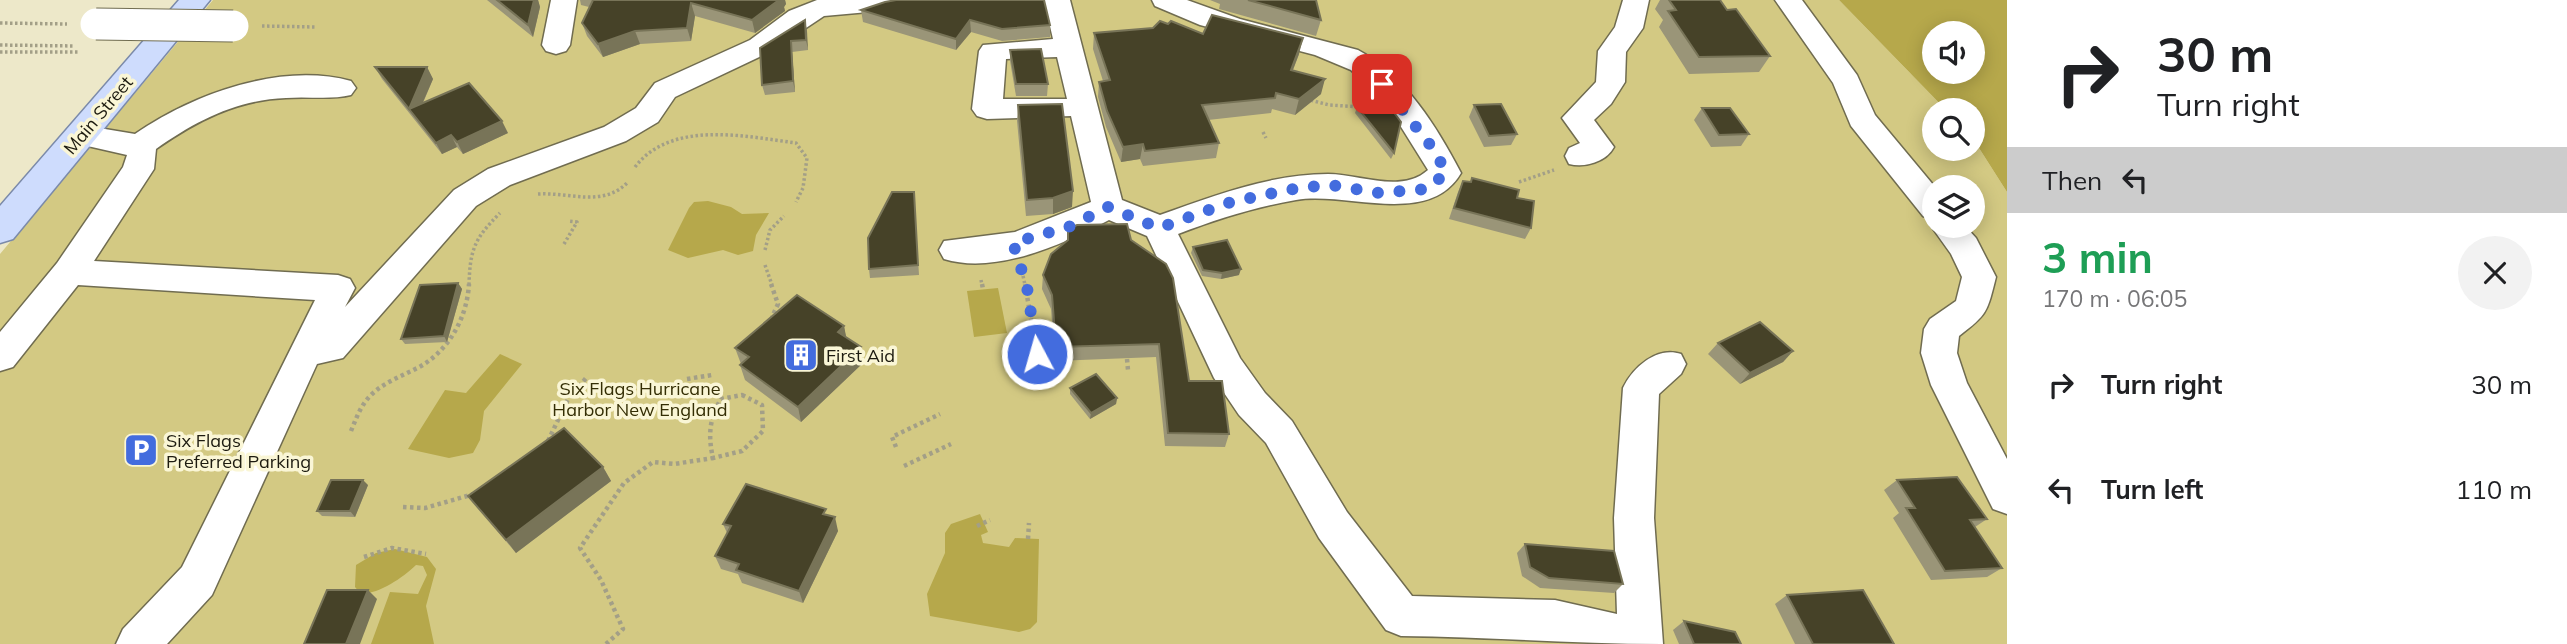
<!DOCTYPE html>
<html lang="en">
<head>
<meta charset="utf-8">
<style>
  :root { --surface:#fff; --page:#f2f2f2; --text:#202124; --muted:#757577 }
  body { margin:0; font-family:Mulish,sans-serif; background:var(--page); color:var(--text); height:100vh; display:flex; flex-direction:column; font-size:26px; white-space:nowrap }
  * { box-sizing:border-box; margin:0 }
  p { font-size:23px; color:var(--muted) }
  .icon { flex:none; width:38px; height:38px; fill:none; stroke:currentColor; stroke-width:2; stroke-linecap:round; stroke-linejoin:round }
  .map { position:relative; flex:1; overflow:hidden }
  .drawer { display:flex; flex-direction:column; background:var(--surface); width:560px }
  .drawer>* { flex:none }
  .hud { background:#fff; color:var(--text); overflow:hidden }
  .buttons { position:absolute; left:1922px; top:21px; display:grid; gap:14px }
  .buttons a { display:grid; place-items:center; width:63px; height:63px; border-radius:50%; background:var(--surface); box-shadow:0 4px 18px #0003; font-size:35px }
  .pin { position:absolute; display:grid; place-items:center; width:60px; height:60px; color:#fff; margin:-30px; border-radius:14px; box-shadow:0 4px 10px #0006 }
  .me { position:absolute; width:77px; margin:-38px; rotate:354deg; stroke-linejoin:round; filter:drop-shadow(0 0 5px #0008) }
  .turn { display:flex; align-items:center; gap:24px; height:147px; padding:0 35px; font-size:32px }
  .turn .icon { width:91px; height:91px; stroke-width:2.5 }
  .turn b { display:block; font-size:49px; line-height:60px }
  .then { display:flex; align-items:center; height:66px; padding:0 35px; background:#0003; gap:14px; font-size:26px }
  .round { display:grid; place-items:center; flex:none; width:74px; height:74px; border-radius:37px; background:var(--page) }
  .overview { display:flex; align-items:center; justify-content:space-between; height:119px; padding:0 35px }
  h1 { font-size:42px; font-weight:700; line-height:52px; color:#1e9e55 }
  ul { padding:0; list-style:none }
  li { display:flex; align-items:center; gap:21px; height:105px; padding:0 35px }
  li div { flex:1 }
  li b { display:block; font-size:26px }
  li em { font-style:normal }
  main { display:flex; flex:1; min-height:0 }
  .map>svg:first-child { display:block }
  .green { fill:#d3c983; fill-rule:evenodd }
  .water { fill:#b6a84b; fill-rule:evenodd }
  .lines { fill:none; stroke-linecap:round; stroke-linejoin:round }
  .minor-casing { stroke:#706c50; stroke-width:3 }
  .major-casing { stroke:#7b8aa9; stroke-width:3 }
  .path-far1 { stroke:#a39f87; stroke-width:3.5; stroke-dasharray:2.5 2.5; stroke-linecap:butt }
  .path { stroke:#a39f87; stroke-width:4.5; stroke-dasharray:3.5 3.5; stroke-linecap:butt }
  .minor { fill:#fff; fill-rule:evenodd }
  .major { fill:#cedcfd; fill-rule:evenodd }
  .minor-bridge-casing { stroke:#706c50; stroke-width:33; stroke-linecap:butt }
  .minor-bridge { stroke:#fff; stroke-width:31 }
  .wall { fill:#9a9578 }
  .shaded-wall { fill:#787458 }
  .building { fill:#464228; stroke:#787458; stroke-width:2 }
  .route { stroke:#436cde; stroke-width:12; stroke-dasharray:0 21.6 }
  .labels { text-anchor:middle; dominant-baseline:central; stroke-width:7; stroke-linejoin:round; paint-order:stroke }
  .street-label { font-size:18px; fill:#1d1b10; stroke:#faf6d6 }
  .poi-label { font-size:18px; fill:#1d1b10; stroke:#faf6d6; text-anchor:start }
  .park-label { font-size:18px; fill:#342e04; stroke:#faf6d6 }
</style>
</head>
<body>
<main>
<div class="map">
<svg width="2007" height="644" viewBox="0 0 2007 644">
  <rect width="100%" height="100%" fill="#ede8c9"/>
  <path class="green" d="M213,0H1839L1946,110H1934V149H1972V137L2007,192V644H0V254ZM1934,187H1972V226H1934Z"/>
  <g class="water">
    <path d="M1839,0H2007V192L1972,137V110H1946ZM1972,33V72H1934V33Z"/>
    <path d="M708,201L731,207L742,214L769,213L756,235L753,251L738,255L723,250L688,258L668,250L689,208L694,202Z"/>
    <path d="M998,288L1007,333L974,337L967,291Z"/>
    <path d="M500,354L522,364L484,411L480,440L473,453L449,458L408,449L445,390L466,393Z"/>
    <path d="M980,514L988,532L981,535L983,543L1009,547L1015,538L1039,539L1037,622L1030,629L1019,632L930,616L927,594L945,553V533L951,524Z"/>
    <path d="M395,549L427,557L436,569L426,606L434,644H371L390,592L418,594L427,575L423,566L416,565C402,578 381,593 361,594L355,587L356,565L376,553Z"/>
  </g>
  <g class="lines">
    <g class="minor-casing">
      <g id="minor">
        <path d="M551,0H577L570,45L566,51L556,54L546,51L542,45Z"/>
        <path d="M817,0H926L923,6L913,8L824,16L770,52L675,97L658,122L626,141L510,185L476,206L343,358L317,364L212,595L167,644H116L123,629L182,567L315,300L78,285L13,367L0,371V332L57,263L123,167L127,155L70,142L66,135L70,128L81,125L135,134C193,94 280,62 351,81L356,88L351,95C331,100 307,96 286,98C236,100 196,121 156,149L154,169L94,261L338,275L350,279L355,288L345,307L454,190L488,169L604,127L636,108L655,83L750,40L789,11Z"/>
        <path d="M1044,0H1070L1122,200L1160,215C1213,196 1271,174 1328,174C1360,174 1401,194 1428,170L1393,114L1351,70L1315,55L1200,25L1155,6L1152,0H1187L1240,19L1358,50C1405,75 1437,127 1461,173C1429,228 1347,191 1296,200C1255,207 1217,219 1178,234L1240,358L1265,393L1292,421L1347,512L1412,596L1555,600L1617,614L1614,518L1623,388C1633,367 1657,346 1681,354L1686,364L1681,374L1659,394L1654,518L1663,644C1575,644 1489,637 1401,636L1386,630L1319,538L1266,443L1239,415L1214,378L1147,236L1109,220C1064,244 996,275 944,259L939,250L944,241L1015,232L1091,202L1071,116L987,119L977,116L972,109L979,51L983,45L1053,39ZM1057,57L1067,99H1003L1006,59Z"/>
        <path d="M1623,0H1649L1643,28L1626,52L1625,82L1611,104L1594,120L1614,147C1606,162 1585,168 1569,164L1565,156L1569,148L1580,143L1562,118L1596,82L1598,51L1615,27Z"/>
        <path d="M1775,0H1802L1857,75L1875,115L1935,187L1934,220L1923,216L1851,126L1833,83Z"/>
        <path d="M1934,221V226H1965L1976,238L1996,277C1987,312 1988,314 1959,336L1957,353L1967,383L2007,459V514L1993,509L1931,385L1921,353L1924,329L1930,319L1956,301L1962,277L1951,254L1931,226Z"/>
      </g>
    </g>
    <g class="major-casing">
      <path id="major" d="M179,0H210L13,239L0,243V206Z"/>
    </g>
    <g class="path-far1">
      <path d="M0,23L67,24"/>
      <path d="M262,26L316,27"/>
      <path d="M0,45L75,46"/>
      <path d="M0,52H80"/>
      <path d="M1306,99L1329,105L1362,107"/>
      <path d="M1263,132L1266,138"/>
      <path d="M635,167C671,120 744,136 796,143L807,158L803,188L796,202"/>
      <path d="M1519,182L1554,170"/>
      <path d="M538,194C570,192 603,208 628,182"/>
      <path d="M564,244L577,222L568,221"/>
      <path d="M765,250L770,230L784,216"/>
      <path d="M765,265L772,285"/>
      <path d="M1022,271L1025,285"/>
      <path d="M981,280L982,285"/>
      <path d="M469,285C470,250 474,239 500,213"/>
    </g>
    <g class="path">
      <path d="M771,284L778,304L772,317"/>
      <path d="M982,284L983,289"/>
      <path d="M1025,284L1037,354L1043,353L1042,331H1053"/>
      <path d="M1127,359L1128,370"/>
      <path d="M687,379L712,375"/>
      <path d="M742,395L762,405L763,431L742,451L713,458C708,436 709,419 721,399Z"/>
      <path d="M351,431C356,419 360,407 369,397C383,382 403,376 421,366C450,349 467,317 469,284"/>
      <path d="M548,441L568,399L587,377"/>
      <path d="M896,447L892,437L940,414"/>
      <path d="M904,466L951,444"/>
      <path d="M403,507L425,508L474,494"/>
      <path d="M977,526L990,520"/>
      <path d="M1028,539L1029,523"/>
      <path d="M364,557L392,548L426,554"/>
      <path d="M606,644L623,629L601,580L580,548L624,483L653,462L674,464L713,458"/>
    </g>
    <use href="#minor" class="minor"/>
    <use href="#major" class="major"/>
    <g class="minor-bridge-casing">
      <path id="minor-bridge" d="M96,24L233,26"/>
    </g>
    <use href="#minor-bridge" class="minor-bridge"/>
  </g>
  <g class="wall">
    <path d="M487,0H538L540,7L533,37Z"/>
    <path d="M580,0H785L786,4L784,7L785,11L755,33L695,16L691,41L640,44L603,57L587,36L582,23L589,7L581,5Z"/>
    <path d="M1210,0H1316L1321,20L1316,36L1219,9L1220,4Z"/>
    <path d="M1660,0H1720L1727,10L1770,56L1759,72L1689,74L1659,27L1663,20L1655,9Z"/>
    <path d="M861,10L1050,25V37L1002,41L971,32L956,50L863,22Z"/>
    <path d="M805,20L808,50L792,52L795,92L765,95L762,85Z"/>
    <path d="M1168,24L1203,34L1299,54L1293,70L1321,94L1295,115L1272,109L1271,113L1208,120L1219,143L1216,158L1143,166L1140,159L1121,162L1106,127L1098,97L1099,82L1103,81L1093,49L1094,33L1153,28Z"/>
    <path d="M1010,50L1048,84L1047,96H1016L1010,61Z"/>
    <path d="M375,67H427L433,79L423,103L508,133L463,154L457,147L442,154L382,79Z"/>
    <path d="M1018,105L1072,207L1053,214L1026,216L1017,121Z"/>
    <path d="M1474,105L1517,134L1511,145L1484,147L1469,117Z"/>
    <path d="M1357,107L1394,153L1391,159L1355,113Z"/>
    <path d="M1702,108L1749,134L1741,146L1711,147L1694,120Z"/>
    <path d="M1472,178L1517,198L1531,228L1525,239L1449,219L1458,192L1463,181L1470,182Z"/>
    <path d="M914,192L919,275L870,278L869,269Z"/>
    <path d="M1068,229L1131,240L1189,381L1229,434L1225,447L1165,446L1156,357L1055,361L1051,309L1042,289L1043,275L1067,241Z"/>
    <path d="M1193,247L1239,275L1221,279L1202,276L1191,253Z"/>
    <path d="M458,283L462,289L447,342L405,344L401,339Z"/>
    <path d="M844,326L846,338L864,362L801,422L745,380L740,365L741,364L735,348Z"/>
    <path d="M1718,343L1793,351L1783,362L1740,384L1708,354Z"/>
    <path d="M1070,388L1117,398L1116,404L1090,419L1070,394Z"/>
    <path d="M603,467L611,481L516,553L468,496Z"/>
    <path d="M1897,480L1987,519L1975,527L2002,568L1987,577L1931,580L1893,518L1899,513L1884,490Z"/>
    <path d="M368,485L355,517L322,516L317,511Z"/>
    <path d="M828,515L838,531L803,603L742,583L738,574L721,569L715,556L727,533L723,524Z"/>
    <path d="M1525,544L1623,584L1614,593L1540,588L1522,576L1517,553Z"/>
    <path d="M1787,595L1894,644H1795L1775,604Z"/>
    <path d="M1684,621L1741,644H1679L1673,630Z"/>
  </g>
  <g class="shaded-wall">
    <path d="M534,0H538L540,7L533,37L528,25Z"/>
    <path d="M779,0H785L786,4L784,7L785,11L755,33L752,20Z"/>
    <path d="M691,3L695,16L691,41L687,28Z"/>
    <path d="M805,20L807,31L808,50L806,40Z"/>
    <path d="M970,20L971,32L956,50V39Z"/>
    <path d="M635,31L640,44L603,57L598,44Z"/>
    <path d="M1303,38L1299,54L1287,85L1291,70Z"/>
    <path d="M791,41L792,52L795,92L793,81Z"/>
    <path d="M427,67L433,79L416,118L409,109L415,121L409,109Z"/>
    <path d="M1325,79L1321,94L1295,115L1299,99Z"/>
    <path d="M502,121L508,133L463,154L457,142Z"/>
    <path d="M451,135L457,147L442,154L436,143Z"/>
    <path d="M1143,144L1140,159L1121,162L1123,147Z"/>
    <path d="M1073,191L1072,207L1053,214V198Z"/>
    <path d="M1241,269L1239,275L1221,279L1222,273Z"/>
    <path d="M458,283L462,289L447,342L444,336Z"/>
    <path d="M844,326L847,341L838,332Z"/>
    <path d="M861,347L864,362L801,422L798,407Z"/>
    <path d="M1793,351L1783,362L1740,384L1750,373Z"/>
    <path d="M1117,398L1116,404L1090,419L1091,413Z"/>
    <path d="M603,467L611,481L516,553L506,540Z"/>
    <path d="M363,480L368,485L355,517L350,511Z"/>
    <path d="M835,517L838,531L803,603L799,591Z"/>
    <path d="M368,590L377,599L360,644H346Z"/>
  </g>
  <g class="building">
    <path d="M497,0H534L528,25Z"/>
    <path d="M593,0H779L752,20L691,3L687,28L635,31L598,44L582,23Z"/>
    <path d="M896,0H1044L1050,25L1002,29L970,20L956,39L861,10L885,2Z"/>
    <path d="M1248,0H1316L1321,20Z"/>
    <path d="M1669,0H1720L1727,10L1736,9L1770,56L1699,57L1668,11L1676,10Z"/>
    <path d="M1212,15L1303,38L1291,70L1325,79L1299,99L1276,93L1275,98L1202,105L1219,143L1145,151L1143,144L1123,147L1107,111L1099,82L1110,80L1094,33L1153,28L1160,21L1168,24L1171,21L1203,34Z"/>
    <path d="M805,20L806,40L791,41L793,81L762,85L760,48Z"/>
    <path d="M1041,49L1048,84H1016L1010,50Z"/>
    <path d="M375,67H427L409,109Z"/>
    <path d="M469,83L502,121L457,142L451,135L436,143L409,109Z"/>
    <path d="M1062,104L1073,191L1053,198L1027,200L1018,105Z"/>
    <path d="M1501,104L1517,134L1489,136L1474,105Z"/>
    <path d="M1389,106L1401,122L1394,153L1357,107Z"/>
    <path d="M1702,108H1730L1749,134L1719,135Z"/>
    <path d="M1472,178L1519,190L1517,198L1534,201L1531,228L1454,208L1463,181L1471,182Z"/>
    <path d="M892,192H914L918,265L869,269L868,238Z"/>
    <path d="M1127,224L1131,240L1166,264L1173,278L1189,381H1222L1229,434L1168,433L1159,344L1056,347L1052,295L1043,275L1051,254L1068,240V229L1077,225Z"/>
    <path d="M1227,240L1241,269L1222,273L1203,270L1193,247Z"/>
    <path d="M458,283L444,336L401,339L420,285Z"/>
    <path d="M797,295L844,326L838,332L861,347L798,407L740,365L749,357L735,348Z"/>
    <path d="M1760,322L1793,351L1750,373L1718,343Z"/>
    <path d="M1096,374L1117,398L1091,413L1070,388Z"/>
    <path d="M564,428L603,467L506,540L468,496Z"/>
    <path d="M1957,477L1987,519L1970,520L2002,568L1945,571L1906,508H1915L1897,480Z"/>
    <path d="M331,480H363L350,511H317Z"/>
    <path d="M746,484L826,509L823,514L835,517L799,591L736,570L739,564L715,556L731,526L723,524Z"/>
    <path d="M1525,544L1614,551L1623,584L1549,578L1530,567Z"/>
    <path d="M327,590H368L346,644H304Z"/>
    <path d="M1863,590L1894,644H1813L1787,595Z"/>
    <path d="M1684,621L1735,632L1741,644H1694Z"/>
  </g>
  <g class="lines">
    <path class="route" d="M1037,354L1027,287L1013,243L1071,226L1108,207L1159,228L1231,202L1298,188L1330,185L1379,193L1427,189L1446,173L1435,151L1382,84"/>
  </g>
  <defs>
    <g id="building-square" transform="scale(1.75)"><rect x="-9" y="-9" width="18" height="18" rx="4" fill="#436cde" stroke="#faf6d6"/><path d="M-4-6H4V6H1V3H-1V6H-4ZM-2.5-4.3h1.7v1.8h-1.7ZM.8-4.3h1.7v1.8H.8ZM-2.5-1h1.7V.8h-1.7ZM.8-1h1.7V.8H.8Z" fill="#fff"/></g>
    <g id="parking-square" transform="scale(1.75)"><rect x="-9" y="-9" width="18" height="18" rx="4" fill="#436cde" stroke="#faf6d6"/><path d="M-3.5-5.5H1a3.5 3.5 0 0 1 0 7H-1V5.5H-3.5ZM-1-3.4V-.6H.8a1.4 1.4 0 0 0 0-2.8Z" fill="#fff"/></g>
  </defs>
  <g fill-rule="evenodd">
    <use href="#building-square" x="801" y="355"/>
    <use href="#parking-square" x="141" y="450"/>
  </g>
  <g class="labels">
    <g class="street-label">
      <text transform="translate(98 115) rotate(-50)">Main Street</text>
    </g>
    <g class="poi-label">
      <text x="826" y="355">First Aid</text>
      <text x="166" y="440">Six Flags<tspan x="166" dy="21">Preferred Parking</tspan></text>
    </g>
    <g class="park-label">
      <text x="640" y="388">Six Flags Hurricane<tspan x="640" dy="21">Harbor New England</tspan></text>
    </g>
  </g>
</svg>
<div class="buttons">
<a><svg class="icon" aria-label="sound" viewBox="0 0 24 24"><path d="M4 9h4l5-4v14l-5-4H4zM17 9q2 3 0 6"/></svg></a>
<a><svg class="icon" aria-label="search" viewBox="0 0 24 24"><circle cx="10" cy="10" r="6"/><path d="M15 15l6 6"/></svg></a>
<a><svg class="icon" aria-label="layers" viewBox="0 0 24 24"><path d="M12 4l9 5-9 5-9-5zM3 14l9 5 9-5"/></svg></a>
</div>
<div class="pin" style="left:1382px;top:84px;background:#d93025"><svg class="icon" aria-label="arrive" viewBox="0 0 24 24"><path d="M6 21V4h12l-3 4 3 4H6"/></svg></div>
<svg class="me" style="left:1037px;top:354px" viewBox="-20 -20 40 40"><circle r="17" fill="#436cde" stroke="#fff" stroke-width="3"/><path d="M0-11L8 9 0 5-8 9z" fill="#fff"/></svg>
</div>
<section class="drawer">
<div class="hud">
<div class="turn"><svg class="icon" aria-label="right" viewBox="0 0 24 24"><path d="M7 20v-9h11M14 6l5 5-5 5"/></svg><div><b>30 m</b>Turn right</div></div>
<div class="then">Then<svg class="icon" aria-label="left" viewBox="0 0 24 24"><path d="M17 20v-9H6M10 6l-5 5 5 5"/></svg></div>
</div>
<div class="overview"><div><h1>3 min</h1><p>170 m · 06:05</p></div><a class="round"><svg class="icon" aria-label="close" viewBox="0 0 24 24"><path d="M6 6l12 12M18 6L6 18"/></svg></a></div>
<ul>
<li><svg class="icon" aria-label="right" viewBox="0 0 24 24"><path d="M7 20v-9h11M14 6l5 5-5 5"/></svg><div><b>Turn right</b></div><em>30 m</em></li>
<li><svg class="icon" aria-label="left" viewBox="0 0 24 24"><path d="M17 20v-9H6M10 6l-5 5 5 5"/></svg><div><b>Turn left</b></div><em>110 m</em></li>
</ul>
</section>
</main>
</body>
</html>
